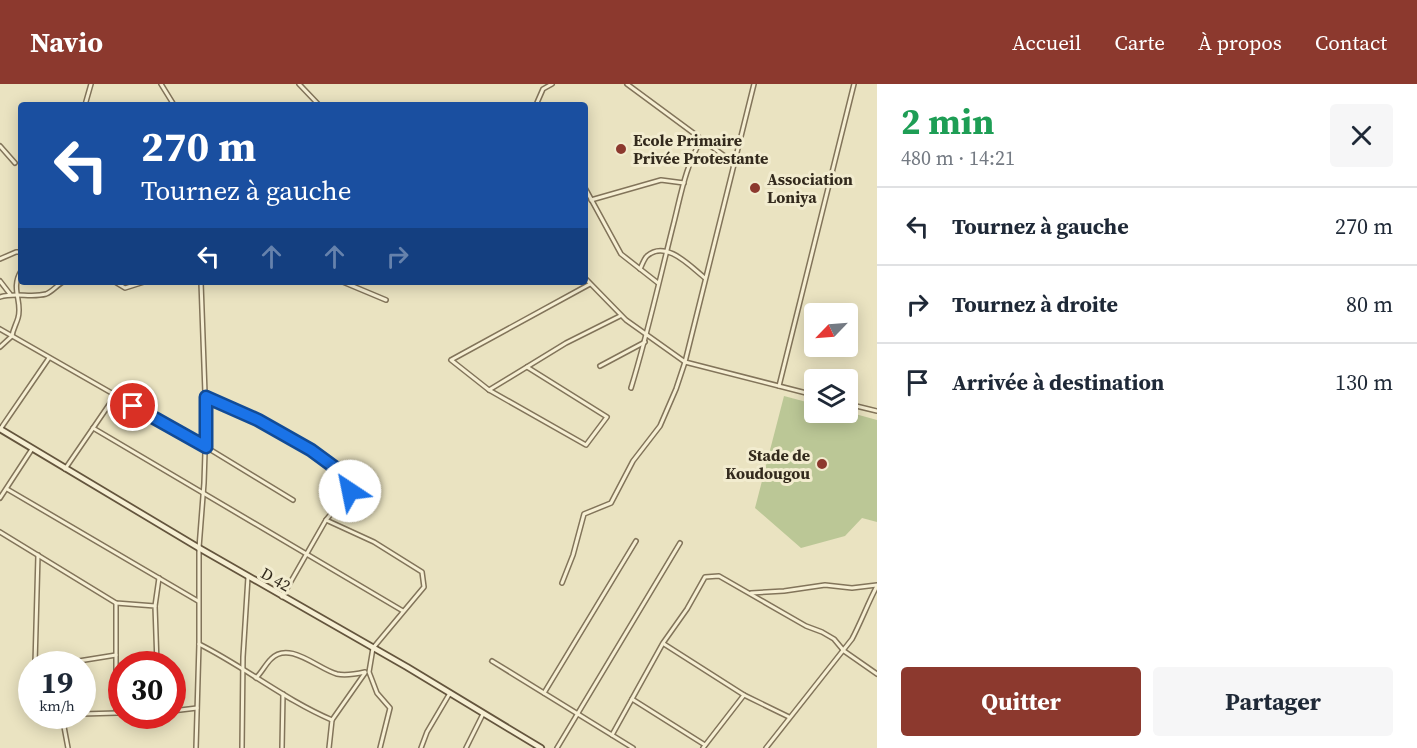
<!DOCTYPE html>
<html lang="fr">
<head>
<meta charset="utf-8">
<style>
  :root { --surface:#fff; --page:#f6f6f7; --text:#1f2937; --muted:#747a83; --line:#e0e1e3; --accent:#8c392e }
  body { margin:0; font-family:"Source Serif 4",serif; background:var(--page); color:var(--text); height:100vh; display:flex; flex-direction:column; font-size:22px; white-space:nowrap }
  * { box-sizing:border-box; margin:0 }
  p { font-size:20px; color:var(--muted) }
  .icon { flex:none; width:33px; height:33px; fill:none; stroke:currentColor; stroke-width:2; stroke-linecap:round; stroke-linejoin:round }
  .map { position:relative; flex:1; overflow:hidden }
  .drawer { display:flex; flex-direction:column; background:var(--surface); width:540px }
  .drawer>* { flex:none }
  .banner { position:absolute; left:18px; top:18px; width:570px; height:183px; border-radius:6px; box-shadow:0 3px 15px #0003; background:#1a4fa0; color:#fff; overflow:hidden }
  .needle { width:39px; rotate:245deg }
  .fabs { position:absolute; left:804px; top:219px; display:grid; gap:12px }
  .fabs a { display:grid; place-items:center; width:54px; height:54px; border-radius:6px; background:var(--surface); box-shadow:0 3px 15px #0003; font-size:30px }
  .speed { position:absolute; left:18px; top:567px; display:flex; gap:12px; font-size:30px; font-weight:700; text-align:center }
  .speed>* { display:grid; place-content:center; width:78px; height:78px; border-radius:50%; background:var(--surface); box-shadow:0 3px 15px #0003; line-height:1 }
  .speed small { font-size:15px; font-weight:400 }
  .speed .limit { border:9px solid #d22; background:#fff; color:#111 }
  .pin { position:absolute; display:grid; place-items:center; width:51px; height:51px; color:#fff; margin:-26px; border:3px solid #fff; border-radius:50%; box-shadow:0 2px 6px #0007 }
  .me { position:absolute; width:66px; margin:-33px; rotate:326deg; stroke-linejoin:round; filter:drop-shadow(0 0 4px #0008) }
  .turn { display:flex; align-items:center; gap:21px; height:126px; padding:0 24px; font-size:27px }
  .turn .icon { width:78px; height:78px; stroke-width:2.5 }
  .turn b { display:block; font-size:42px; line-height:51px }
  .lanes { display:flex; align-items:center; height:57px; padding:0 24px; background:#0003; justify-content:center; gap:30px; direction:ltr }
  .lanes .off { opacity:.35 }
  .round { display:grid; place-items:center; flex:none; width:63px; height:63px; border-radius:6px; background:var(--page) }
  .head { display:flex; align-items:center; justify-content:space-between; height:102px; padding:0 24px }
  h1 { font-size:36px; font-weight:700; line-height:45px; color:#1e9e55 }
  .button { display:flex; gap:12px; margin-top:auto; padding:12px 24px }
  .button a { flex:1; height:69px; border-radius:6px; background:var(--accent); color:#fff; font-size:24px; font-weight:700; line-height:69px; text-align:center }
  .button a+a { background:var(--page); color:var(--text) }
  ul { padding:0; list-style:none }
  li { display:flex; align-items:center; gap:18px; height:78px; padding:0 24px; border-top:2px solid var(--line) }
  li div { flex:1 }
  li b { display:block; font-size:22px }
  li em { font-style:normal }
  header { display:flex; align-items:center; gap:36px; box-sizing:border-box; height:84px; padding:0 30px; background:var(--accent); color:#fff }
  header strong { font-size:28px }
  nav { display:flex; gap:33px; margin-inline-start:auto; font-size:21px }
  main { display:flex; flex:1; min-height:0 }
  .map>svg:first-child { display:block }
  .green { fill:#bbc796 }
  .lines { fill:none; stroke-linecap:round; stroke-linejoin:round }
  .street-casing { stroke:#82745a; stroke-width:6 }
  .secondary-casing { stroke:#64553d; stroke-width:8 }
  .street { stroke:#f6efd3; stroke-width:3 }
  .secondary { stroke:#f6efd3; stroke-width:4.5 }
  .route-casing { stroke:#114b97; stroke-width:15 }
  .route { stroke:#1a73e8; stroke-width:10 }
  .poi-dot { fill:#8c392e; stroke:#f2eccf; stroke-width:2 }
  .labels { text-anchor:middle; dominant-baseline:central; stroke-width:6; stroke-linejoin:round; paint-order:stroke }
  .poi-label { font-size:16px; font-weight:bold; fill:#332a1d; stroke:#f2eccf; text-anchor:start }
  .street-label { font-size:16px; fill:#332a1d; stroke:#f2eccf }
</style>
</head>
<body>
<header>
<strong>Navio</strong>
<nav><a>Accueil</a><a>Carte</a><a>À propos</a><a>Contact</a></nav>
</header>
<main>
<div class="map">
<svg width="877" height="664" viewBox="0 0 877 664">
  <rect width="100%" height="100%" fill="#eae3c1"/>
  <path class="green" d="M784,312L814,320V328H848L877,336V438L862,434L845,452L801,464L755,424Z"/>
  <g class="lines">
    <g class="street-casing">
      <g id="street">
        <path d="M161,0L174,21"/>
        <path d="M299,0L319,21"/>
        <path d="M627,0L734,79"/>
        <path d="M85,21L91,0"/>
        <path d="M536,21L543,5L552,0"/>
        <path d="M0,62L15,79"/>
        <path d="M585,104L621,170L658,199"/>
        <path d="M591,116L661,96L684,99"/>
        <path d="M0,175L16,168H21"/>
        <path d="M640,185C642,181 644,175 647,172C666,155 691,183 705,194"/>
        <path d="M585,194L626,236L685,278L814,311"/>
        <path d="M0,197L10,210"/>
        <path d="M115,198L125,204L144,198"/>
        <path d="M343,198L386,216"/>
        <path d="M0,213C15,208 31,214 46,210C52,208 57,201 63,198"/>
        <path d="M0,245L206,363L293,416"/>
        <path d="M0,263L12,252C13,245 16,241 18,234C23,218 10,205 21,187"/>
        <path d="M600,282L645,258"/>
        <path d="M527,283L607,333L586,361L489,306L451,276L590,200"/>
        <path d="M779,302L854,0"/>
        <path d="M631,304C648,249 660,193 674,138C681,110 686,80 702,55"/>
        <path d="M489,306L566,259L620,232"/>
        <path d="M206,313L258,336L311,366L345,391L350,398V407L326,436L282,513"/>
        <path d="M848,320L877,327"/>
        <path d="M1,344L49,274"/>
        <path d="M93,344L403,527"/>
        <path d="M65,385L115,312"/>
        <path d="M7,405L198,517"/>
        <path d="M0,414L32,365"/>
        <path d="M326,436L374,458L422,488L424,503L373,564L369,588L377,609L390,624L380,664"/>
        <path d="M0,448L116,519L155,522L157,580"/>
        <path d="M562,499L573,471L584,430L611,419L633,377L660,342L676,305L685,278L754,0"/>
        <path d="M751,509L784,507L825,501L852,504L877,501"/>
        <path d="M116,519V624L117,629H122"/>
        <path d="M155,522L159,494"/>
        <path d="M199,560C245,583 285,616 332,636L329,664"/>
        <path d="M664,560L744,611L789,633"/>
        <path d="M35,576L60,580L116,571"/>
        <path d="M492,577L633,664"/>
        <path d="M35,580L38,471"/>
        <path d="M256,594C262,588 265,581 271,575C289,556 318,585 337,590C346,592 356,590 365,588"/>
        <path d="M544,609L636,457"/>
        <path d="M632,615L705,661"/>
        <path d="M172,627L197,624"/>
        <path d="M82,630L117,629"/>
        <path d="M62,632L68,664"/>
        <path d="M332,636L365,589"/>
        <path d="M612,651L663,559L687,525L705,493L719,492L806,542L822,548L834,555L844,567L877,590"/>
        <path d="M196,664L199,560V464L204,399L206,337L201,198"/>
        <path d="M242,664L243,573L248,493"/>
        <path d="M282,664L283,610"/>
        <path d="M421,664L427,648L450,609"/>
        <path d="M466,664L483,630"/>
        <path d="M557,664L680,459"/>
        <path d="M703,664L744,611"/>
        <path d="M766,664L852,555C861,538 868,519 877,502"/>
      </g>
    </g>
    <g class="secondary-casing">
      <path id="secondary" d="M0,345L199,464L407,583L541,664"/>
    </g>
    <use href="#street" class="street"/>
    <use href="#secondary" class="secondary"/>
  </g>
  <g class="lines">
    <g class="route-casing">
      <path id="route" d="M133,322L206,363V313L258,336L311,366L345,391L350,398V407"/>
    </g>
    <use href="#route" class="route"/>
  </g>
  <g class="poi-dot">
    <circle cx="621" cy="65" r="6"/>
    <circle cx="755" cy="104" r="6"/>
    <circle cx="822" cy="380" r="6"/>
  </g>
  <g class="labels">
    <g class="poi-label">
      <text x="633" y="56">Ecole Primaire<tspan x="633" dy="18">Privée Protestante</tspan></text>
      <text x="767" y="95">Association<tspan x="767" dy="18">Loniya</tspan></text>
      <text x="810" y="371" text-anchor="end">Stade de<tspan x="810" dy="18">Koudougou</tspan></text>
    </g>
    <g class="street-label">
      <text transform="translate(276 495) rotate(30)">D 42</text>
    </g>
  </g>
</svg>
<div class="fabs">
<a><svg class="needle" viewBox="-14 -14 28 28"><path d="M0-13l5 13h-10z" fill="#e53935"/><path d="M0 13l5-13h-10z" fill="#747a83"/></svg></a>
<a><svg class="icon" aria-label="layers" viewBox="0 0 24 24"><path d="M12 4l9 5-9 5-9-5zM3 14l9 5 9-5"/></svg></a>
</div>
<div class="speed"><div>19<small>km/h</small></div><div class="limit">30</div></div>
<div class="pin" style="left:133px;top:322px;background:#d93025"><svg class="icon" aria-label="arrive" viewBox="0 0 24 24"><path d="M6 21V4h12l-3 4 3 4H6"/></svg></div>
<svg class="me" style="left:350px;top:407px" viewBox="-20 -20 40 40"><circle r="19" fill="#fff"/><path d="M0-13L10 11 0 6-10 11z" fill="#1a73e8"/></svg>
<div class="banner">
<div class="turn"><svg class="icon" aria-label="left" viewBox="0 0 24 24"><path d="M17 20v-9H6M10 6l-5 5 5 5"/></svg><div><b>270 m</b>Tournez à gauche</div></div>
<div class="lanes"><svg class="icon" aria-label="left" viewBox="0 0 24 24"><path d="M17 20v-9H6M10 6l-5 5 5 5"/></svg><svg class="icon off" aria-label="ahead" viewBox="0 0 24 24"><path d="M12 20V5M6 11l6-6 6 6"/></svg><svg class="icon off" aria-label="ahead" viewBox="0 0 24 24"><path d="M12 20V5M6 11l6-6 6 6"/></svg><svg class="icon off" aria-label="right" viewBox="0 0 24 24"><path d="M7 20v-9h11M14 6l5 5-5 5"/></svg></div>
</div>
</div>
<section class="drawer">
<div class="head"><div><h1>2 min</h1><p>480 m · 14:21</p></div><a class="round"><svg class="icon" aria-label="close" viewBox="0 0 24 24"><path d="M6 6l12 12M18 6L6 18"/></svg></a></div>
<ul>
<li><svg class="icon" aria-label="left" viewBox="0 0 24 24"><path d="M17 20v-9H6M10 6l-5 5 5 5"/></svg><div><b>Tournez à gauche</b></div><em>270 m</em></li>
<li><svg class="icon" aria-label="right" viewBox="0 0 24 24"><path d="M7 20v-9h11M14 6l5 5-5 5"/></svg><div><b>Tournez à droite</b></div><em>80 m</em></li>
<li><svg class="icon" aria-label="arrive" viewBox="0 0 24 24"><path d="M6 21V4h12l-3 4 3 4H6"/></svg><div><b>Arrivée à destination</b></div><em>130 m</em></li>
</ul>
<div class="button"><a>Quitter</a><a>Partager</a></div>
</section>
</main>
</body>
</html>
